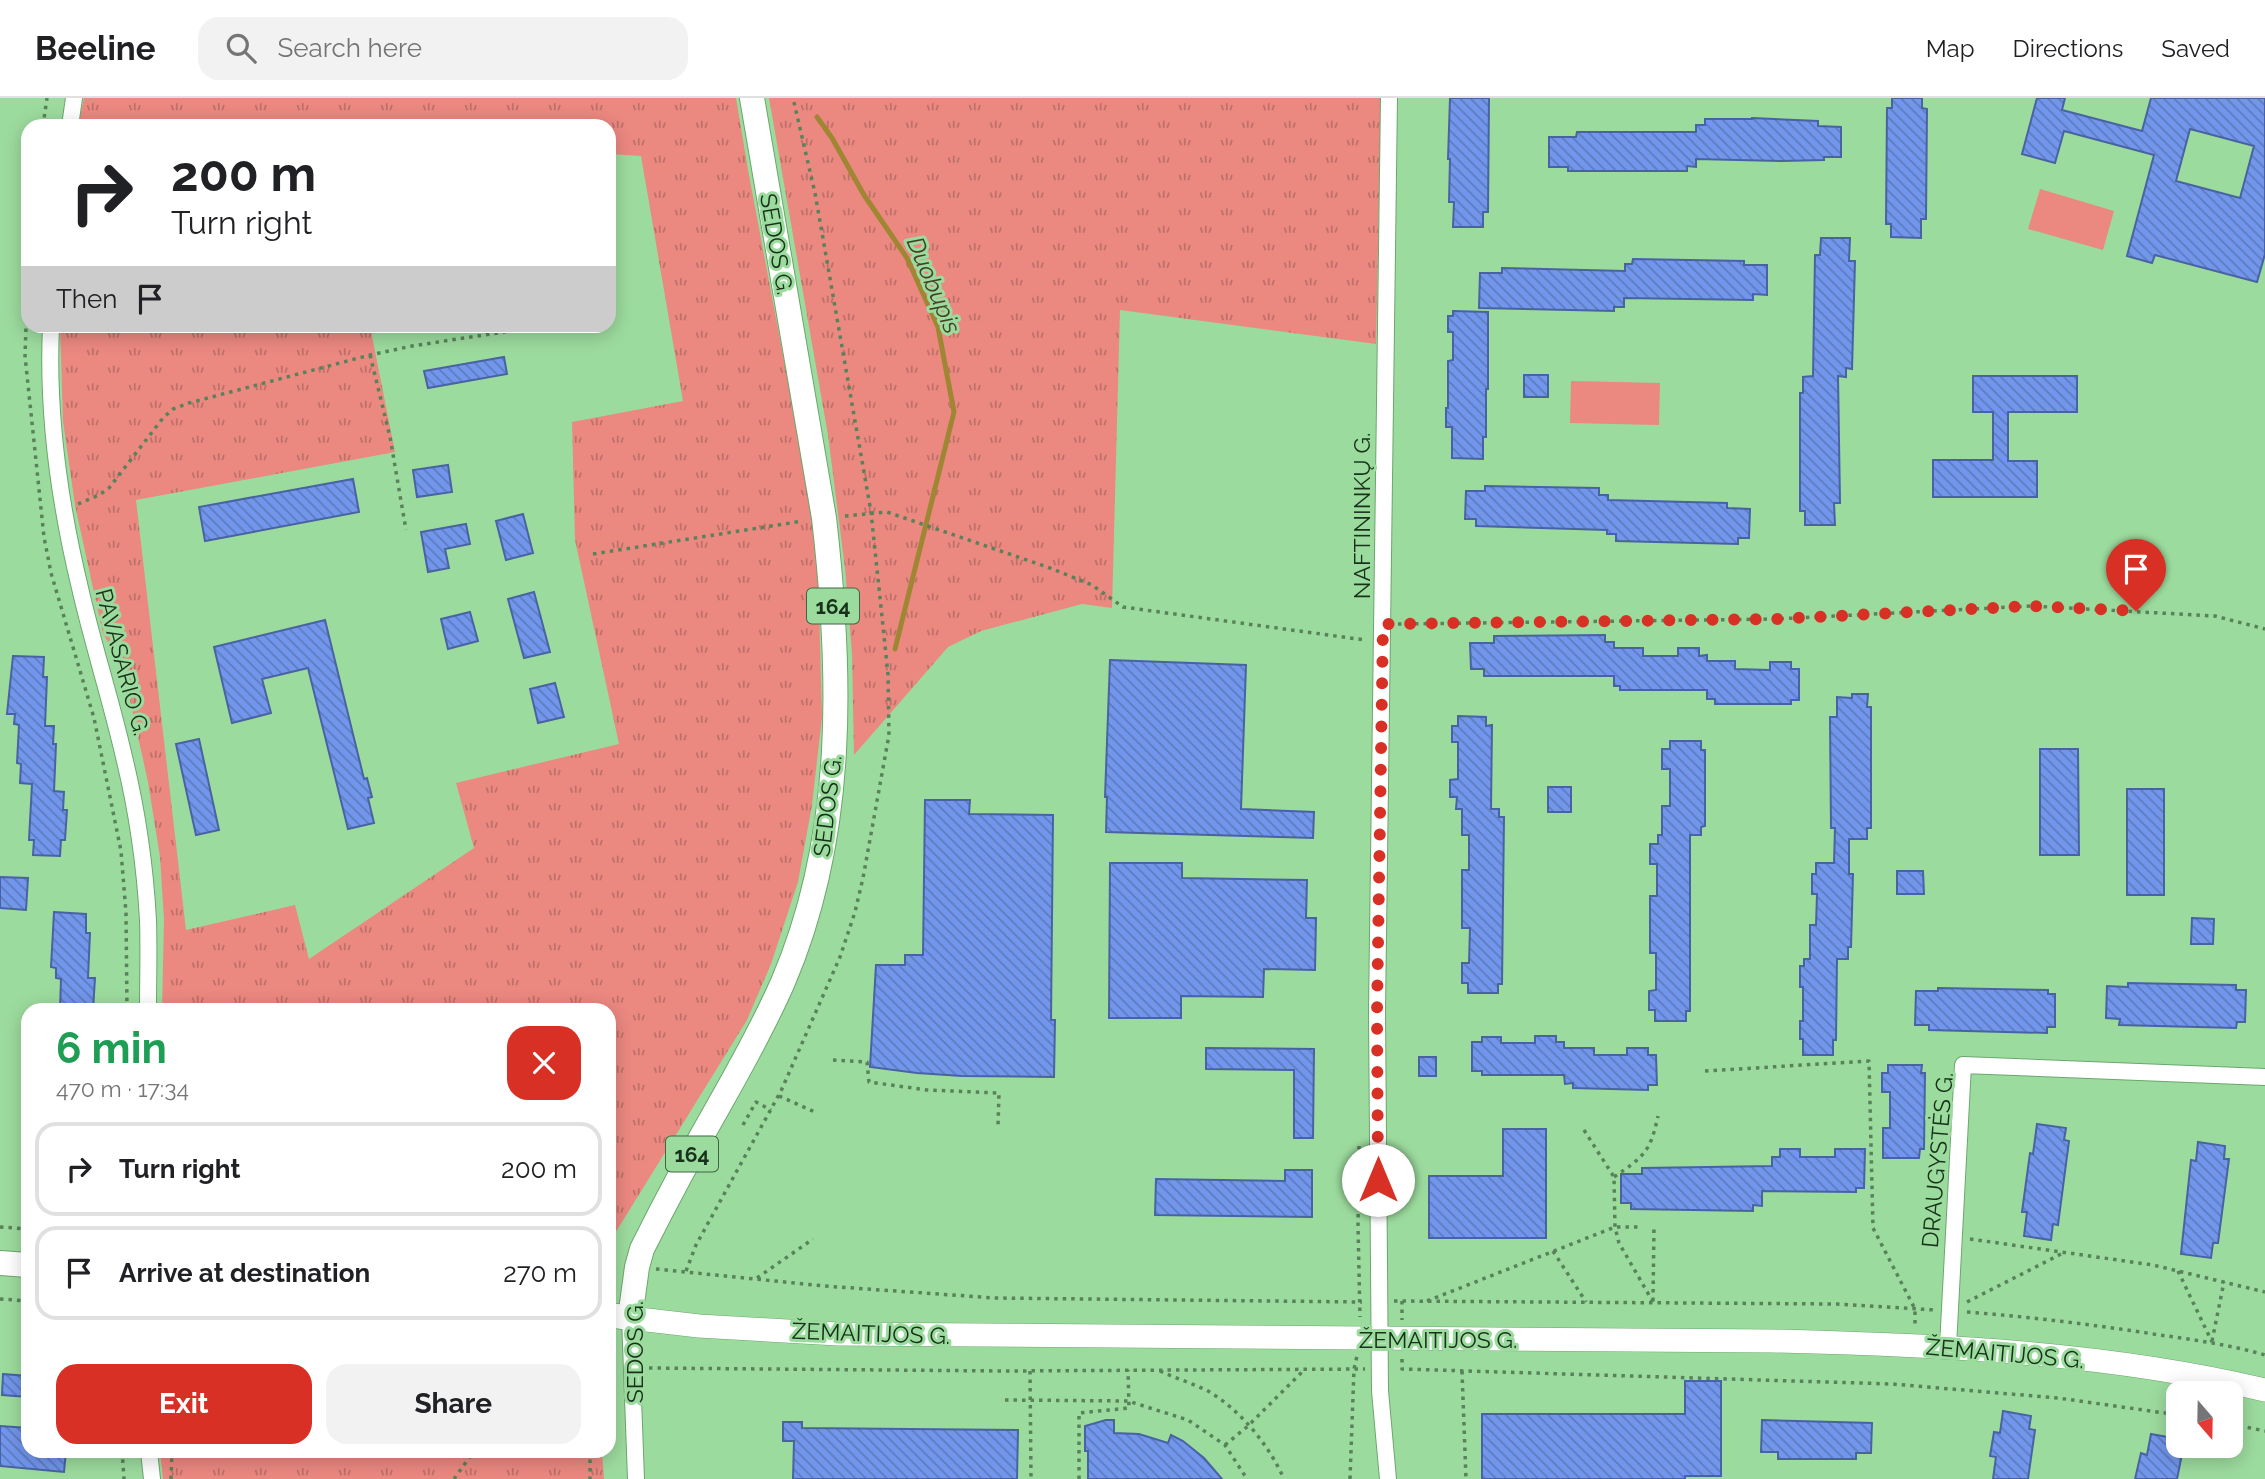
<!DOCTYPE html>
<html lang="en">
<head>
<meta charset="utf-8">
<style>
  :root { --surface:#fff; --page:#f2f2f2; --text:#202124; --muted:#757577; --line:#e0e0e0; --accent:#d93025 }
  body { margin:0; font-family:Raleway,sans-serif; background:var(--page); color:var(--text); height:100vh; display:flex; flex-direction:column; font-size:26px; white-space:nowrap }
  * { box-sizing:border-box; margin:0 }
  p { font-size:23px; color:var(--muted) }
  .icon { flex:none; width:38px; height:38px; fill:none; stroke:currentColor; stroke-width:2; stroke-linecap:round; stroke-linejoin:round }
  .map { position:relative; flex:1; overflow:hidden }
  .side { position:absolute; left:21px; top:905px; width:595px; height:455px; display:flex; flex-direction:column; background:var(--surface); border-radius:21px; box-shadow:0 4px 18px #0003 }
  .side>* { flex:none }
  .banner { position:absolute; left:21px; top:21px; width:595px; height:214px; border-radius:21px; box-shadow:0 4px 18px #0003; background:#fff; color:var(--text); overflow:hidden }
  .needle { width:46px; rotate:160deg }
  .tools { position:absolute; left:2166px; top:1283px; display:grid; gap:14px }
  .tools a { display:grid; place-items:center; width:77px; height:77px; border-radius:14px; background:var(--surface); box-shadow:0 4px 18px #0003; font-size:35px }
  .pin { position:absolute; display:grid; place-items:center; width:60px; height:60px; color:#fff; margin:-72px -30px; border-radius:50% 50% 50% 0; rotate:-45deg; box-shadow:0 0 7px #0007 }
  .pin .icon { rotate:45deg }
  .me { position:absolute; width:77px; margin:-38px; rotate:0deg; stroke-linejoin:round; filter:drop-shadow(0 0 5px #0008) }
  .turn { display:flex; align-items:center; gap:24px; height:147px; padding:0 35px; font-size:32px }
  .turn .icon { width:91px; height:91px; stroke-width:2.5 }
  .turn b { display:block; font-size:49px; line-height:60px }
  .then { display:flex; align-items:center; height:66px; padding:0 35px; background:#0003; gap:14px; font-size:26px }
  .round { display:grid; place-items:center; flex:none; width:74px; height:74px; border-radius:21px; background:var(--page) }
  .overview { display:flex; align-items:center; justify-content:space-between; height:119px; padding:0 35px }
  h1 { font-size:42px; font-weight:700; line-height:52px; color:#1e9e55 }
  .primary-button { display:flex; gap:14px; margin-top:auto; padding:14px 35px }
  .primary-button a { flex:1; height:80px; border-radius:21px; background:var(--accent); color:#fff; font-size:28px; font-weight:700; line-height:80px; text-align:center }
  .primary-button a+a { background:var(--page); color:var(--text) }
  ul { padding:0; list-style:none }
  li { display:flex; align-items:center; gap:21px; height:94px; margin:0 14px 10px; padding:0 21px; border:4px solid var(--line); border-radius:21px }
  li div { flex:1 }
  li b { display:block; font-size:26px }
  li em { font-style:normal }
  header { display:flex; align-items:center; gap:42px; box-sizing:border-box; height:98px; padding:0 35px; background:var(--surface); border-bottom:2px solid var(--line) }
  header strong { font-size:33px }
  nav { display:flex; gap:38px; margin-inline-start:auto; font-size:24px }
  .search { width:490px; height:63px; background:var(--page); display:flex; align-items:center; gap:18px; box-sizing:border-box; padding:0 24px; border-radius:21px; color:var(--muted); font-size:26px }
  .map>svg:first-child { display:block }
  .grass { fill:url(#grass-tufts) }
  .pitch { fill:#eb8880 }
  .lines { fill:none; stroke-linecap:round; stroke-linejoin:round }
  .stream { stroke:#9e8633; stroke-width:5 }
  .building { fill:url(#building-back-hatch); stroke:#4963a2; stroke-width:2; fill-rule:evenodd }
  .street-casing { stroke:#6aa76d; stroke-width:18 }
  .secondary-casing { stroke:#6aa76d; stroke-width:24 }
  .primary-casing { stroke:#6aa76d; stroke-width:26 }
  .path { stroke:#58835a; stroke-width:3.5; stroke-dasharray:3.5 5; stroke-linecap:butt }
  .street { stroke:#fff; stroke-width:16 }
  .secondary { stroke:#fff; stroke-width:23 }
  .primary { stroke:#fff; stroke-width:24 }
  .route { stroke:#d93025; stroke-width:12; stroke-dasharray:0 21.6 }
  .labels { text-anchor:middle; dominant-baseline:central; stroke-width:6; stroke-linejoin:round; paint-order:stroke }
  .shield { fill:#9cdb9e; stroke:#406442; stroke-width:2 }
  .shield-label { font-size:21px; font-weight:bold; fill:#18311a }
  .street-label { font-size:23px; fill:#18311a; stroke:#9cdb9e }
  .water-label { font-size:24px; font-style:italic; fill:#473c25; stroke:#9cdb9e }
</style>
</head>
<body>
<header>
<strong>Beeline</strong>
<div class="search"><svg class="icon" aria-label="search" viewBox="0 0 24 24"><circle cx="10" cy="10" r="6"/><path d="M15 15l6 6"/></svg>Search here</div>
<nav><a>Map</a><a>Directions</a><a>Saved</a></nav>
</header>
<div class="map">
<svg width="2265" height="1381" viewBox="0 0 2265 1381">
  <defs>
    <pattern id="grass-tufts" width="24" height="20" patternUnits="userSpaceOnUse" patternTransform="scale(1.75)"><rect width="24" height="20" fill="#eb8880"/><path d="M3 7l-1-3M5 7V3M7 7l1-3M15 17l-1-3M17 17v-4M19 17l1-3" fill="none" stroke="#bd7068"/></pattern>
    <pattern id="building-back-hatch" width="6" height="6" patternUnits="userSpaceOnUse" patternTransform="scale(1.75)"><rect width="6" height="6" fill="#7296ec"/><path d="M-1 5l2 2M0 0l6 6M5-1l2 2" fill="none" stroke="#5d7bbe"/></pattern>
  </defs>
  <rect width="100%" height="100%" fill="#9cdb9e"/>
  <g class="grass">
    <path d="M84,0H736L748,72L806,379L818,473L822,619L812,707L798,784L771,866L747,922L609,1145V912H162L164,821L160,759L148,684L122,566L103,536L75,407L63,323L60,228H370L395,354L136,402L186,832L295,807L309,861L474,750L456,685L619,646L575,442L572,324L683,303L641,58L609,56V28H78Z"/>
    <path d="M769,0H1381L1376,246L1120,212L1112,510L1082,506L981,533L948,549L854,657L852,556L845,470L828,337Z"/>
    <path d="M160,1353H602L604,1381H163Z"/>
  </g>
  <g class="pitch">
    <path d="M2040,91L2114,113L2103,152L2028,131Z"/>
    <path d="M1571,283L1660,285L1659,327L1570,325Z"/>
  </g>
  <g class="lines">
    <path class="stream" d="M817,19L832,40L864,97L907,160L938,229L954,314L895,551"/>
  </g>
  <g class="building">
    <path d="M1450,0H1489L1488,114H1483V129H1453L1454,104H1449L1450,61H1448Z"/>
    <path d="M1892,0H1922V10L1927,11L1926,121H1921V140L1891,139V126H1886L1887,10H1892Z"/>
    <path d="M2037,0H2065L2062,12L2142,33L2151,0H2265V156L2257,184L2155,157L2152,165L2127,158L2154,57L2064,33L2055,65L2022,56ZM2190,31L2254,48L2240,100L2176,83Z"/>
    <path d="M1752,20L1818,23V28L1841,29V59H1824V62L1782,63L1696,61V69L1687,68V73H1568V69H1549V39H1576L1577,34H1696V27H1705V21H1752Z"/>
    <path d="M1821,140H1850L1849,163H1855L1852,271L1846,270V279L1838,278L1840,405H1834L1835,427H1805V413H1800V295H1803V279L1813,278L1815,157H1820Z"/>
    <path d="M1633,161L1744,163V167H1767V197L1753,196V202L1624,200V209H1614V213L1479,210L1480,175H1502V170L1625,173V166H1632Z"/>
    <path d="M1453,213L1488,214V291H1486V339H1483V361L1452,360V329H1446V310H1448V263L1453,262V234H1448V218H1453Z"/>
    <path d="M504,259L507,276L428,290L424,273Z"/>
    <rect x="1524" y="277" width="24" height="22"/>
    <path d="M1973,278H2077V314H2008V363H2037V399H1933V362H1993V314H1973Z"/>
    <path d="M448,367L452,394L417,399L413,372Z"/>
    <path d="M353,381L359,414L205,443L199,409Z"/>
    <path d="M1485,388L1599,390V397H1608V402L1727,405V410L1750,411L1749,440H1738V446L1616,443V436H1607V432L1476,428V421H1465L1466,393H1485Z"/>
    <path d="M523,416L533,455L506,462L496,423Z"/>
    <path d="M466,426L470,446L445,451L449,470L428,474L421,434Z"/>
    <path d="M534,494L550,554L524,560L508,501Z"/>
    <path d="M470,514L478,543L448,551L441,521Z"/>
    <path d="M325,522L364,681L367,680L372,699L368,700L374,725L348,731L308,570L262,581L271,615L232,625L214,549Z"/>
    <path d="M1605,537V544H1614V550H1643V558H1678V550H1699V558L1707,557V563H1735V571L1770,572V564H1791V571H1799V602H1791V606H1715V601H1707V592H1620V588H1614V578H1484V571H1471L1470,545H1494V538Z"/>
    <path d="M13,558L44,559L43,579H47L45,628H54L53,646H56L54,693L64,694L63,712H67L65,742H61L60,758L33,757L34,742H29L32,686L20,685L21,666L17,665L19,627L14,626L15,616H7Z"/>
    <path d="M1110,562L1246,567L1241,711L1314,714L1313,740L1106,734L1107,699H1105Z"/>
    <path d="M555,585L564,619L538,625L530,591Z"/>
    <path d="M1852,596H1868L1867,609H1871V730H1867V741H1849V776H1853L1851,849H1848V861H1837L1836,942H1833V957H1803V941H1800V923H1803V889H1800V868H1804V861H1810V827H1816L1817,796H1812V776H1816V765H1834L1835,730H1831L1830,619H1837V599L1852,600Z"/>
    <path d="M1458,618L1486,619V628L1492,627L1491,711H1499V719H1504L1502,886H1498V895H1468V885H1462V865H1469L1470,830H1462V772H1469V737H1462V711H1456L1457,699H1450V682L1458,681V644H1452V628H1458Z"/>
    <path d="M199,641L219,732L196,737L176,646Z"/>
    <path d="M1670,643H1701V652H1705V728L1701,729V737H1690V913H1686V923H1655V912H1649V893L1656,892V855H1650V798H1657V766H1650V746H1658V737H1662V708H1670V671H1662V651H1670Z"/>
    <path d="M2040,651H2078L2079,757H2040Z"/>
    <rect x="1548" y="689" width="23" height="25"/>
    <rect x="2127" y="691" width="37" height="106"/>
    <path d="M925,702H970L969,716L1053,717L1051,922H1055L1054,979L962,978L917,975L870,969L876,867H905V857H923Z"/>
    <path d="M1110,765H1182V780L1307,782L1306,820H1316L1315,872L1264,871L1263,899L1181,898V920H1109Z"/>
    <path d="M1897,773H1923L1924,796H1897Z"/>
    <path d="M0,779L28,780L26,812L0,810Z"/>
    <path d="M54,814L86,816V835H90L88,880H95L93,912H60L61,881L56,880V870L51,869Z"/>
    <path d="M2192,820L2214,821L2213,846H2191Z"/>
    <path d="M2128,885L2236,887V892H2246L2245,924H2237L2236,930L2119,927L2120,921L2106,920L2107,888L2128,889Z"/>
    <path d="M1938,890L2048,892V896H2055V929H2047V935L1929,932V927H1915L1916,893H1938Z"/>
    <path d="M1535,938H1556V944H1564V950H1594V957H1627V950H1648V957H1656L1657,987H1648V992L1573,990V985L1565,986L1564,977H1482V973H1472V944H1482V939H1501V945H1535Z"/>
    <path d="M1206,950L1314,951L1313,1040H1294V972L1206,971Z"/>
    <rect x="1419" y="959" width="17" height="19"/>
    <path d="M1888,967H1922L1921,975H1925L1924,1051H1920L1919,1060H1883V1030H1890V994H1882V975H1888Z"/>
    <path d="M2037,1026L2066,1030L2064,1042L2069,1043L2058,1127L2053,1126L2051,1142L2024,1138L2027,1114H2022L2030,1055L2033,1056Z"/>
    <path d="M1503,1031H1546V1140H1429V1078H1503Z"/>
    <path d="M2198,1044L2225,1048L2224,1061H2229L2218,1145H2213L2211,1160L2181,1156L2191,1062L2196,1063Z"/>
    <path d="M1780,1051H1800V1059H1835V1051H1865L1864,1090H1856V1094L1762,1093V1108L1753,1107V1113L1631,1111V1105H1621V1076H1642V1070L1772,1068V1059H1780Z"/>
    <path d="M1285,1072H1312V1119L1155,1117L1156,1081L1285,1083Z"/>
    <path d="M3,1276L28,1278V1299L2,1297Z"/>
    <path d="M1685,1283H1721V1378H1685V1381H1482V1316H1685Z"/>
    <path d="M2003,1313L2031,1318L2029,1331L2035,1332L2028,1381H1993L1996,1359L1990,1358L1994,1334L2000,1335Z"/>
    <path d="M1106,1322H1114V1335L1139,1336L1168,1345L1171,1337L1183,1343L1204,1360L1222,1381H1088V1353H1085V1328Z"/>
    <path d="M1762,1322L1872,1325L1871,1355H1856V1361H1778V1354H1761Z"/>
    <path d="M783,1324H802V1330L1018,1332L1017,1381H793L794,1343H783Z"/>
    <path d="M0,1328L28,1330V1353H66L64,1374L0,1368Z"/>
    <path d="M2151,1336L2179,1341L2176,1355L2182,1356L2177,1381H2135L2141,1355L2147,1357Z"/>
  </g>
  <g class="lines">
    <g class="street-casing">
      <g id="street">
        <path d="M70,28L74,0"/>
        <path d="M51,228C47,313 60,407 80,490C93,547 111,602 124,659C137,712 145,768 148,822C149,852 148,882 148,912"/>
        <path d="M630,1220L636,1381"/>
        <path d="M1948,1248L1963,967L2265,979"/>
        <path d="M149,1353L152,1381"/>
        <path d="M1388,1381L1380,1293L1377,914L1389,0"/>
      </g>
    </g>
    <g class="secondary-casing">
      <path id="secondary" d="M630,1220L699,1228L838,1236L1773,1243C1938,1247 2104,1254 2265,1292"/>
    </g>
    <g class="primary-casing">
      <g id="primary">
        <path d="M0,1165L28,1167"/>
        <path d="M609,1217L630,1220L637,1169L642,1151C667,1101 694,1051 722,1002C744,963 765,925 783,884C846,737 842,576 824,420L752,0"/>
      </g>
    </g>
    <g class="path">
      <path d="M43,28L47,0"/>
      <path d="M28,171L25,258L44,439L51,475L94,620L121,753L126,815L127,912"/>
      <path d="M370,257L390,339L406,432"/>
      <path d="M78,406L99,397L109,390L163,320L173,311L189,305L370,257L412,248L543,228"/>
      <path d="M845,418L887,414L1050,470L1092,487L1123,509L1365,542"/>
      <path d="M593,456L803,423"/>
      <path d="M1398,526L1776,521L2031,508L2215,518L2265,531"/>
      <path d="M833,962L867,964L869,984L927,992L999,995L998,1028"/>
      <path d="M1705,973L1869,963L1873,1130L1915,1211V1228"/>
      <path d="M779,998L815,1014"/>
      <path d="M743,1027L756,1004L771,1012"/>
      <path d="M1584,1032L1614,1079L1615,1129L1619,1145L1653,1204"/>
      <path d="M1359,1048L1358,1128L1360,1219"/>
      <path d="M1614,1079C1644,1058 1650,1055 1658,1018"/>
      <path d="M0,1129L28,1131"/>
      <path d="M1970,1141L2153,1167L2265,1194"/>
      <path d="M1553,1153L1586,1204"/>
      <path d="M656,1171L824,1188L995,1200L1362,1204"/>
      <path d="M686,1173L696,1147L781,993L840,859L855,814L863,780L889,637L888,576L871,414L815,95L793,0"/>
      <path d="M2178,1173L2212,1244"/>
      <path d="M757,1180L813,1141"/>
      <path d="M0,1201L28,1203"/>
      <path d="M1394,1203L1837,1206L1935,1212"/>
      <path d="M1402,1203V1222"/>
      <path d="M1427,1203L1615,1129H1642"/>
      <path d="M1653,1203L1654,1128"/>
      <path d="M1967,1204L2063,1155"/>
      <path d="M1967,1214C2032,1219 2096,1227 2160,1237C2195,1242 2231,1247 2265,1257"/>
      <path d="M2212,1243L2224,1184"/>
      <path d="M1402,1261V1271L1892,1286L2058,1300L2179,1317"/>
      <path d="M649,1270L1005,1273L1365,1271"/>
      <path d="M1030,1273L1031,1381"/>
      <path d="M1160,1273C1175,1280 1191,1285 1206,1292C1239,1310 1269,1347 1284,1381"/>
      <path d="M1462,1273L1466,1381"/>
      <path d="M1005,1302L1128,1303L1188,1322L1225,1347L1247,1381"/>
      <path d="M2231,1326L2265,1333"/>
      <path d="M1225,1347L1248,1328L1304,1272"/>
      <path d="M122,1353L124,1381"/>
      <path d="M590,1353V1381"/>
      <path d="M171,1381L172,1353"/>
      <path d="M454,1381L474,1353"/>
      <path d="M1079,1381V1315L1129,1310L1128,1272"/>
      <path d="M1350,1381L1354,1271L1357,1258"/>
    </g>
    <use href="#street" class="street"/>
    <use href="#secondary" class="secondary"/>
    <use href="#primary" class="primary"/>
  </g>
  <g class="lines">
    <path class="route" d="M1378,1082L1377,914L1383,526L1776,521L2031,508L2136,513"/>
  </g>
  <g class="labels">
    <g class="shield">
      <rect x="807" y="490.5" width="52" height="35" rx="5"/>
      <rect x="666" y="1038.5" width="52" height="35" rx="5"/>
    </g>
    <g class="shield-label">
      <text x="833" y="508">164</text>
      <text x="692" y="1056">164</text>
    </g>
    <g class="street-label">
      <text transform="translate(777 146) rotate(80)">SEDOS G.</text>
      <text transform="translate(1361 418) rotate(-90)">NAFTININKŲ G.</text>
      <text transform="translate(123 564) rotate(75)">PAVASARIO G.</text>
      <text transform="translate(827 708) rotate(-83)">SEDOS G.</text>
      <text transform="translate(1937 1062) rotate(-85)">DRAUGYSTĖS G.</text>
      <text transform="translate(871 1235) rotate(2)">ŽEMAITIJOS G.</text>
      <text x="1438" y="1241">ŽEMAITIJOS G.</text>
      <text transform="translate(634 1254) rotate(-90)">SEDOS G.</text>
      <text transform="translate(2005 1255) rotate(5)">ŽEMAITIJOS G.</text>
    </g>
    <g class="water-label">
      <text transform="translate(934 187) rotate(67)">Duobupis</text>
    </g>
  </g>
</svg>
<div class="tools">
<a><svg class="needle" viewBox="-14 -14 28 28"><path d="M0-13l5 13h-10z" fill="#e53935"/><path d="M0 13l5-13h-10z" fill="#757577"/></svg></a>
</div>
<div class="pin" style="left:2136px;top:513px;background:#d93025"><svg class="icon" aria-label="arrive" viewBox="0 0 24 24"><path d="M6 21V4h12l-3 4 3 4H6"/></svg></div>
<svg class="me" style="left:1378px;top:1082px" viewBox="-20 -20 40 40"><circle r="19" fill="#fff"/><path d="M0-13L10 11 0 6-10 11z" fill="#d93025"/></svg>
<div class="banner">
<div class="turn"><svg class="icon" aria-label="right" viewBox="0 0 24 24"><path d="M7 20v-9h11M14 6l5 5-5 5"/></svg><div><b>200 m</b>Turn right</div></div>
<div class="then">Then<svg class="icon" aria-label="arrive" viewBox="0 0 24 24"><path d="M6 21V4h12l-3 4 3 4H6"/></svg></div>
</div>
<section class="side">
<div class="overview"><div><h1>6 min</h1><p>470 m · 17:34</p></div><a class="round" style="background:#d93025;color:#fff"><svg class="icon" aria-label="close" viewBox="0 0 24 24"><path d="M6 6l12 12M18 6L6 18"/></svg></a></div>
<ul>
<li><svg class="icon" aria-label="right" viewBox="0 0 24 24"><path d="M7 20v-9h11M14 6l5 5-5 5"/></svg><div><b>Turn right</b></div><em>200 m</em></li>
<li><svg class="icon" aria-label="arrive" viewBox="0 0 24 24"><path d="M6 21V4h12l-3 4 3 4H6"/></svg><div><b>Arrive at destination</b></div><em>270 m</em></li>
</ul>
<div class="primary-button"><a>Exit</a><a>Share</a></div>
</section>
</div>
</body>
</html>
